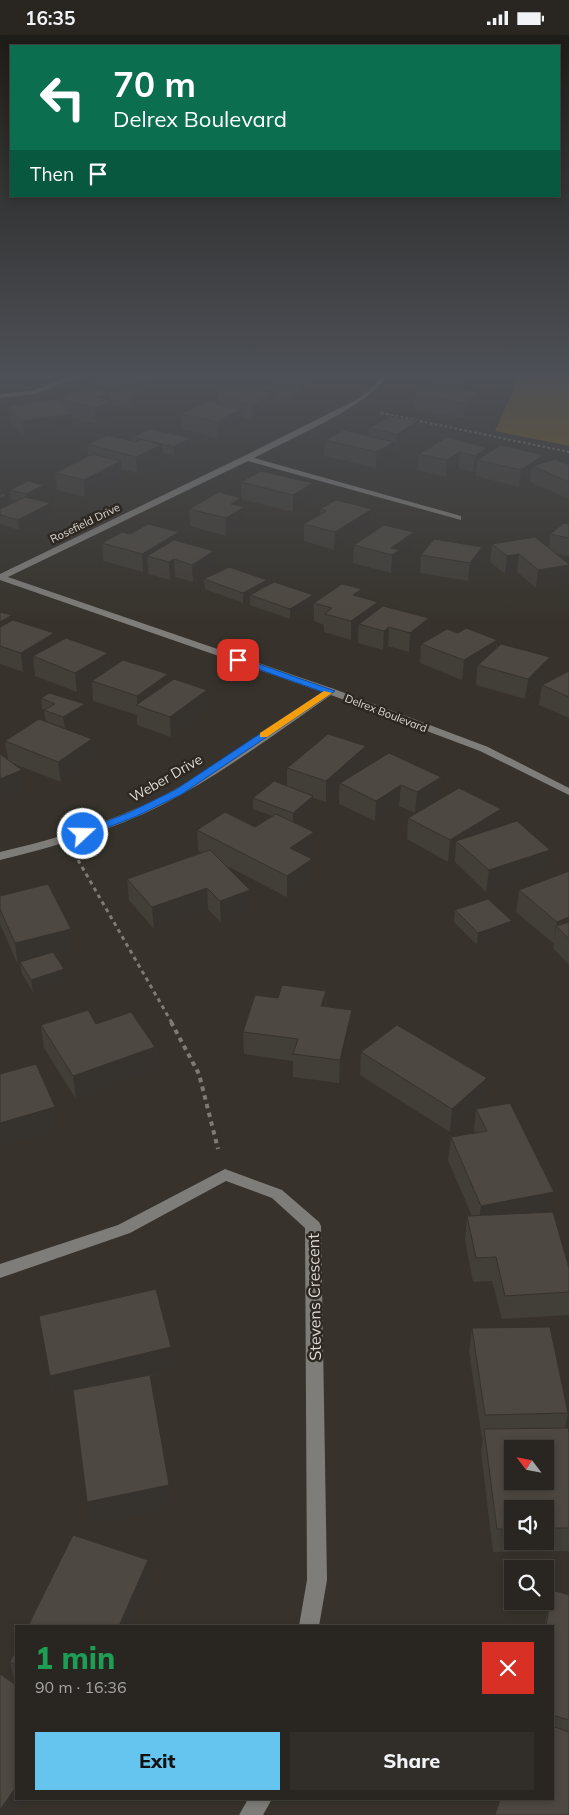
<!DOCTYPE html>
<html lang="en">
<head>
<meta charset="utf-8">
<style>
  body { margin:0; font-family:Mulish,sans-serif; background:#312e2a; color:#f1f3f6; height:100vh; display:flex; flex-direction:column; font-size:19px; white-space:nowrap }
  * { box-sizing:border-box; margin:0 }
  p { font-size:16px; color:#a5a5a5 }
  .icon { flex:none; width:28px; height:28px; fill:none; stroke:currentColor; stroke-width:2; stroke-linecap:round; stroke-linejoin:round }
  .map { position:relative; flex:1; overflow:hidden }
  .details { position:absolute; left:15px; top:1590px; width:539px; height:175px; display:flex; flex-direction:column; background:#292621; border-radius:0px; box-shadow:0 2px 8px #0003,0 0 0 1px #45433f }
  .details>* { flex:none }
  .banner { position:absolute; left:10px; top:10px; width:550px; height:152px; border-radius:0px; box-shadow:0 2px 8px #0003,0 0 0 1px #45433f; background:#0b6e4f; color:#fff; overflow:hidden }
  .needle { width:32px; rotate:302deg }
  .fabs { position:absolute; left:504px; top:1405px; display:grid; gap:10px }
  .fabs a { display:grid; place-items:center; width:50px; height:50px; border-radius:0px; background:#292621; box-shadow:0 2px 8px #0003,0 0 0 1px #45433f; font-size:25px }
  .pin { position:absolute; display:grid; place-items:center; width:42px; height:42px; color:#fff; margin:-21px; border-radius:10px; box-shadow:0 2px 8px #0006 }
  .me { position:absolute; width:55px; margin:-28px; rotate:69deg; stroke-linejoin:round; filter:drop-shadow(0 0 4px #0008) }
  .turn { display:flex; align-items:center; gap:18px; height:105px; padding:0 20px; font-size:22px }
  .turn .icon { width:65px; height:65px; stroke-width:2.5 }
  .turn b { display:block; font-size:35px; line-height:42px }
  .then { display:flex; align-items:center; height:48px; padding:0 20px; background:#0003; gap:10px; font-size:19px }
  .round { display:grid; place-items:center; flex:none; width:52px; height:52px; border-radius:0px; background:#312e2a }
  .summary { display:flex; align-items:center; justify-content:space-between; height:85px; padding:0 20px }
  h1 { font-size:30px; font-weight:800; line-height:38px; color:#1e9e55 }
  .cta { display:flex; gap:10px; margin-top:auto; padding:10px 20px }
  .cta a { flex:1; height:58px; border-radius:0px; background:#65c5ef; color:#111; font-size:20px; font-weight:800; line-height:58px; text-align:center }
  .cta a+a { background:#312e2a; color:#f1f3f6 }
  .status { display:flex; justify-content:space-between; align-items:center; height:35px; padding:0 25px; background:#292621; direction:ltr }
  .status svg { height:14px; fill:currentColor }
  .map>svg:first-child { display:block }
  .forest { fill:#77581e }
  .lines { fill:none; stroke-linecap:round; stroke-linejoin:round }
  .path-far2 { stroke:#7e7a75; stroke-width:2; stroke-dasharray:2.5 2.5; stroke-linecap:butt }
  .path-far1 { stroke:#7e7a75; stroke-width:3; stroke-dasharray:4 4; stroke-linecap:butt }
  .path { stroke:#7e7a75; stroke-width:4; stroke-dasharray:4.5 4.5; stroke-linecap:butt }
  .minor { fill:#7f7d79; fill-rule:evenodd }
  .wall { fill:#423e38; fill-rule:evenodd }
  .shaded-wall { fill:#36322e }
  .building { fill:#4d4841; stroke:#36322e; fill-rule:evenodd }
  .route { fill:#1a73e8; stroke:#114b97 }
  .slow { fill:#f59e0b }
  .labels { text-anchor:middle; stroke-width:5; stroke-linejoin:round; paint-order:stroke }
  .far-street-label { font-size:11px; fill:#dddad6; stroke:#2d2922 }
  .street-label { font-size:14px; fill:#dddad6; stroke:#2d2922 }
  .near-street-label { font-size:16px; fill:#dddad6; stroke:#2d2922 }
</style>
</head>
<body>
<div class="status"><b>16:35</b><svg viewBox="0 0 49 12"><path d="M0 12V9h3v3zM5 12V6h3v6zM10 12V3h3v9zM15 12V0h3v12zM26 1h20v11H26zM47 4h2v5h-2z"/></svg></div>
<div class="map">
<svg width="569" height="1780" viewBox="0 0 569 1780">
  <rect width="100%" height="100%" fill="#37332c"/>
  <!-- forest -->
  <path class="forest" d="M521,338H569V411L495,396Z"/>
  <g class="lines">
    <!-- path-far2 -->
    <path class="path-far2" d="M381,378L569,417"/>
    <!-- path-far1 -->
    <path class="path-far1" d="M78,825L172,988"/>
    <!-- path -->
    <path class="path" d="M171,987L199,1039L218,1114"/>
    <!-- minor -->
    <path class="minor" d="M79,338H88L35,359L0,363V359L31,356Z
      M383,338H389C374,369 287,405 254,423L461,481V485L248,426L8,542L334,654L488,712L569,753V760L480,716L331,660C276,698 222,739 162,770C111,796 56,811 0,825V817C60,803 118,785 172,756C225,727 273,690 322,657L0,545V539L244,421L360,363L379,345Z
      M225,1134L282,1155L319,1187L321,1191L327,1545L319,1591H299L307,1545L305,1193L272,1163L226,1146L130,1198L0,1243V1229L118,1190Z
      M248,1764H272L263,1780H239Z"/>
  </g>
  <!-- wall -->
  <path class="wall" d="M0,338H22L3,346L0,345Z
    M133,338H189L177,344L173,343V346L153,355L154,367L133,375L113,370L114,381L96,389L73,383L74,394L24,402L10,386L8,371L60,367V364L90,352L89,349L126,341Z
    M287,338H328V341L310,351L304,350L305,362L291,369L275,366V373L253,385L242,383V389L217,403L182,394L181,379L218,369V357L258,355L287,345Z
    M437,338H482L481,344L469,355L480,357L479,372L464,383L414,374L415,359L434,349L435,341Z
    M418,386L417,395L396,408H394V423L376,433L324,421L325,405L368,401L369,393Z
    M132,402L191,412L174,421L162,418V426L137,438L121,434L122,443L85,462L57,455L55,438L88,422L87,409L132,406Z
    M487,413V419L543,427L569,430V464L530,447V444L519,452L476,441V435L473,437L459,433L446,442L418,435L419,419Z
    M241,447L313,448V465L293,477L241,464L242,472H244L245,489L226,501L190,491L189,474L241,463Z
    M10,455L45,459L35,464L52,478L19,495L0,489V474L17,466L11,464Z
    M320,474H372L371,491L334,515L304,506V489L320,479Z
    M569,488V521L554,518L567,548L536,553L517,537L505,539L490,527L492,509L549,513L550,499Z
    M414,497L413,515L400,524L399,533L391,538L353,528L354,510Z
    M130,499L179,506L214,516L215,533L193,547L175,542L170,545L148,539V534L143,537L103,526L102,508Z
    M482,512L480,530L468,546L420,538L421,520Z
    M204,544L267,550L313,570L290,584L250,570V564L243,568L205,554Z
    M361,563L378,567L377,575L429,583L428,602L409,617L388,611L383,615L358,608V600L351,605L324,597V590L314,586V568Z
    M0,577L12,580V585L54,598L55,609L108,618L110,634L168,639V649L208,675L171,702L137,690V680L93,666L92,648L77,657L35,641L34,630L23,637L0,629Z
    M458,598L497,605V613L550,622L547,642L525,664L476,650L477,635L462,645L420,628L421,609Z
    M569,636V683L539,670L542,650Z
    M41,663L86,680L65,693L46,686L44,675L42,674Z
    M5,706L94,724L61,747L12,728L25,756L0,766V719L8,724Z
    M365,731L362,735L441,742L439,763L415,778L399,771L375,786L339,769V755L326,767L313,763V772L294,788L314,818L308,822L312,824V846L287,862L225,830L250,855V877L221,888L208,874L154,894L129,865L127,844L202,818L198,816L197,795L255,792L272,781L253,774V763L287,751V733Z
    M501,774L499,792L550,815L547,836L486,857L455,827V822L448,827L407,804L408,783Z
    M569,836V930L553,913L554,909L516,877L519,855Z
    M0,861L71,894L73,916L55,920L66,947L33,957L22,939L20,930H18L0,889Z
    M455,875L512,886L510,898L477,910L454,887Z
    M326,956V971L351,997L339,1048L293,1042V1026L244,1019L243,997L278,963Z
    M96,989L155,1012L157,1034L76,1064L44,1013L41,990Z
    M361,1017L485,1066L450,1097L360,1040Z
    M476,1074L554,1157L551,1177L569,1233V1280L502,1284L492,1246L473,1247L465,1205L467,1181H472L448,1125L451,1102L475,1098L474,1096Z
    M39,1281L173,1335L150,1341L169,1450L171,1473L91,1490L73,1359L54,1364Z
    M472,1293L568,1378L565,1393L569,1398V1516L493,1517L481,1417L483,1403H482L469,1317ZM512,1474H545V1506H512Z
    M552,1555L569,1560V1780L552,1764V1591H545L547,1577Z
    M16,1615V1649H15L10,1627Z"/>
  <!-- shaded-wall -->
  <path class="shaded-wall" d="M2,338H22L3,346Z
    M173,338V346L153,355L154,367L133,375L132,360L138,348L145,346V355L148,354V349Z
    M177,338H189L177,344Z
    M318,338H328V341L310,351V343Z
    M472,338H482L481,344L464,360L465,345Z
    M304,348L305,362L291,369V361L298,352Z
    M109,357V367L112,366L114,381L96,389L95,373L97,362Z
    M480,357L479,372L464,383L465,368Z
    M275,358V373L253,385L252,370Z
    M242,374V389L217,403V387Z
    M72,379L74,394L24,402L22,386Z
    M418,386L417,395L396,408L397,399Z
    M191,403V412L174,421V412Z
    M394,407V423L376,433V417Z
    M162,410V426L137,438L136,422Z
    M487,413L486,427L477,425L476,435L473,437L475,421Z
    M460,417L459,433L446,442L447,425Z
    M544,420L542,436L532,431L530,444L519,452L521,435Z
    M121,426L122,443L85,462L84,445Z
    M313,448V465L293,477V460Z
    M44,450L45,459L27,468L26,459Z
    M7,460L8,469L0,473V464Z
    M241,463L242,474L244,472L245,489L226,501V483L231,469Z
    M51,468L52,478L19,495L18,485Z
    M372,474L371,491L334,515L335,497Z
    M179,497L180,515L147,521L148,534L143,537L142,519Z
    M414,497L413,515L400,524L399,533L391,538L392,520L391,513Z
    M482,512L480,530L468,546L470,528Z
    M214,516L215,533L193,547L192,530Z
    M519,519L517,537L505,539L507,521Z
    M174,524L175,542L170,545L169,527Z
    M569,530L567,548L536,553L538,535Z
    M267,545V555L250,560V564L243,568V558Z
    M362,554L361,572L353,560Z
    M313,560V570L290,584V574Z
    M378,567L377,586L359,589L358,600L351,605V586Z
    M12,580L14,599L0,607V587Z
    M429,583L428,602L409,617L410,598Z
    M389,592L388,611L383,615L384,596Z
    M54,598L56,616L33,621L34,630L23,637L21,618Z
    M497,605L495,624L478,630L477,635L462,645L464,625Z
    M108,618L110,638L92,646V648L77,657L75,638Z
    M550,622L547,642L525,664L528,644Z
    M168,639L169,659L137,671V661Z
    M207,655L208,675L171,702L170,682Z
    M85,669L86,680L65,693L63,682Z
    M92,704L94,724L61,747L58,727Z
    M366,711L365,731L344,750L340,748L339,755L326,767V746Z
    M22,735L25,756L0,766V744Z
    M441,742L439,763L415,778L417,757Z
    M401,750L399,771L375,786L376,766Z
    M313,761V772L293,789V778Z
    M501,774L499,795L456,806L455,822L448,827L450,805Z
    M314,797V818L290,835V813Z
    M550,815L547,836L486,857L489,835Z
    M312,824V846L287,862V841Z
    M207,853L208,874L154,894L152,872Z
    M250,855V877L221,888L220,866Z
    M569,882V903L556,891L554,909L557,887Z
    M512,886L510,898L477,910L478,898Z
    M71,894L73,916L21,929L20,927V930H18L15,908Z
    M0,916H2L5,938L0,939Z
    M64,934L66,947L33,957L31,945Z
    M326,956L325,979L321,971Z
    M352,975L351,997L339,1048L340,1025Z
    M155,1012L157,1034L76,1064L73,1041Z
    M487,1043L485,1066L450,1097L452,1074Z
    M55,1072L58,1095L0,1112V1088Z
    M554,1157L551,1180L478,1194L481,1171Z
    M171,1312L173,1335L54,1364L50,1341Z
    M169,1450L171,1473L91,1490L87,1467Z
    M148,1525L150,1548L131,1591H119Z
    M16,1752V1764H28L17,1780H0V1775Z"/>
  <!-- building -->
  <path class="building" d="M133,338H173L148,349H145V346L126,341Z
    M288,338H318L310,343Z
    M437,338H472L465,345L435,341Z
    M116,339L145,346L138,348L153,352L132,360L89,349Z
    M279,343L304,348L298,352L305,354L291,361L258,354Z
    M430,348L480,357L465,368L415,359Z
    M233,349L275,358L252,370L232,366L239,362L218,357Z
    M90,352L109,357L97,362L112,366L95,373L60,364Z
    M57,364L72,379L22,386L8,371Z
    M207,366L242,374L217,387L181,379Z
    M390,381L418,386L397,399L369,393Z
    M150,394L191,403L174,412L132,402Z
    M343,395L394,407L376,417L325,405Z
    M108,400L135,407L141,404L162,410L136,422L87,409Z
    M447,402L487,413L475,421L460,417L447,425L419,419Z
    M501,410L544,420L521,435L477,425Z
    M93,419L121,426L84,445L55,438Z
    M555,424L569,430V447L532,431Z
    M261,436L313,448L293,460L241,447Z
    M28,446L44,450L26,459L10,455Z
    M219,457L241,463L231,469L244,472L226,483L189,474Z
    M0,458L7,460L0,464Z
    M25,462L51,468L18,485L0,480V474Z
    M336,465L372,474L335,497L304,489L326,476L320,474Z
    M564,488L568,489L569,488V503L550,499Z
    M148,489L179,497L142,519L102,508L122,497L130,499Z
    M384,490L414,497L391,513L400,515L392,520L354,510Z
    M535,502L569,529V530L538,535L519,519L507,521L492,509Z
    M434,504L482,512L470,528L421,520Z
    M174,505L214,516L192,530L174,524L169,527L147,521Z
    M229,532L267,545L243,558L204,544Z
    M274,547L313,560L290,574L250,560Z
    M342,549L362,554L353,560L378,567L351,586L325,579L332,573L314,568Z
    M383,571L429,583L410,598L389,592L384,596L359,589Z
    M0,577L12,580L0,587Z
    M13,585L54,598L21,618L0,611V592Z
    M466,593L497,605L464,625L421,609L447,594L458,598Z
    M66,603L108,618L75,638L33,621Z
    M501,609L550,622L528,644L478,630Z
    M123,625L168,639L137,661L92,646Z
    M569,636V662L542,650Z
    M174,644L207,655L170,682L136,670Z
    M49,658L85,669L63,682L44,675L55,669L41,663Z
    M39,684L92,704L58,727L5,706Z
    M328,699L366,711L326,746L287,733Z
    M389,718L441,742L417,757L401,750L376,766L340,748Z
    M0,719L22,735L0,744Z
    M274,746L313,761L293,778L253,763Z
    M459,753L501,774L450,805L408,783Z
    M225,777L255,792L276,779L314,797L290,813L312,824L287,841L197,795Z
    M517,786L550,815L489,835L456,806Z
    M210,815L250,855L220,866L207,853L152,872L127,844Z
    M569,836V882L557,887L519,855Z
    M48,849L71,894L15,908L0,874V861Z
    M488,864L512,886L478,898L455,875Z
    M569,887V904L556,891Z
    M53,917L64,934L31,945L20,927Z
    M282,950L326,956L321,971L352,975L340,1025L293,1019L298,1004L243,997L255,960L278,963Z
    M88,975L96,989L131,977L155,1012L73,1041L41,990Z
    M397,990L487,1043L452,1074L361,1017Z
    M36,1029L55,1072L0,1088V1039Z
    M510,1068L554,1157L481,1171L451,1102L487,1096L476,1074Z
    M553,1177L569,1233V1257L505,1261L496,1222L476,1223L467,1181Z
    M156,1254L171,1312L50,1341L39,1281Z
    M550,1292L568,1378L485,1380L472,1293Z
    M150,1340L169,1450L87,1467L73,1355Z
    M568,1393L569,1398V1493H545V1474H512V1494H497L484,1394ZM512,1414H545V1446H512Z
    M73,1500L148,1525L119,1591H28Z
    M552,1555L569,1560V1685L552,1680V1591H546Z
    M16,1615V1630L10,1627Z
    M0,1639L16,1650V1752L0,1775Z
    M552,1691L569,1697V1780H495L500,1764H552Z"/>
  <!-- sky -->
  <linearGradient id="sky" x2="0" y2="1"><stop stop-color="#1e1c18"/><stop offset="0.58" stop-color="#4d5056"/><stop offset="1" stop-color="#4d5056" stop-opacity="0"/></linearGradient>
  <rect width="569" height="587" fill="url(#sky)"/>
  <!-- route -->
  <path class="route" d="M235,623H242L335,656L182,759L137,781L86,801H79V797L130,777L175,755L323,657L235,626Z"/>
  <!-- slow -->
  <path class="slow" d="M324,656L332,658L267,702H260V698Z"/>
  <g class="labels">
    <!-- far-street labels -->
    <g class="far-street-label">
      <text transform="translate(85 488) rotate(-26)" y="4">Rosefield Drive</text>
      <text transform="translate(386 678) rotate(21)" y="4">Delrex Boulevard</text>
    </g>
    <!-- street labels -->
    <g class="street-label">
      <text transform="translate(166 743) rotate(-30)" y="5">Weber Drive</text>
    </g>
    <!-- near-street labels -->
    <g class="near-street-label">
      <text transform="translate(314 1262) rotate(-91)" y="6">Stevens Crescent</text>
    </g>
  </g>
</svg>
<div class="fabs">
<a><svg class="needle" viewBox="-14 -14 28 28"><path d="M0-13l5 13h-10z" fill="#e53935"/><path d="M0 13l5-13h-10z" fill="#a5a5a5"/></svg></a>
<a><svg class="icon" aria-label="sound" viewBox="0 0 24 24"><path d="M4 9h4l5-4v14l-5-4H4zM17 9q2 3 0 6"/></svg></a>
<a><svg class="icon" aria-label="search" viewBox="0 0 24 24"><circle cx="10" cy="10" r="6"/><path d="M15 15l6 6"/></svg></a>
</div>
<div class="pin" style="left:238px;top:625px;background:#d93025"><svg class="icon" aria-label="arrive" viewBox="0 0 24 24"><path d="M6 21V4h12l-3 4 3 4H6"/></svg></div>
<svg class="me" style="left:83px;top:799px" viewBox="-20 -20 40 40"><circle r="17" fill="#1a73e8" stroke="#fff" stroke-width="3"/><path d="M0-11L8 9 0 5-8 9z" fill="#fff"/></svg>
<div class="banner">
<div class="turn"><svg class="icon" aria-label="left" viewBox="0 0 24 24"><path d="M17 20v-9H6M10 6l-5 5 5 5"/></svg><div><b>70 m</b>Delrex Boulevard</div></div>
<div class="then">Then<svg class="icon" aria-label="arrive" viewBox="0 0 24 24"><path d="M6 21V4h12l-3 4 3 4H6"/></svg></div>
</div>
<section class="details">
<div class="summary"><div><h1>1 min</h1><p>90 m · 16:36</p></div><a class="round" style="background:#d93025;color:#fff"><svg class="icon" aria-label="close" viewBox="0 0 24 24"><path d="M6 6l12 12M18 6L6 18"/></svg></a></div>
<div class="cta"><a>Exit</a><a>Share</a></div>
</section>
</div>
</body>
</html>
